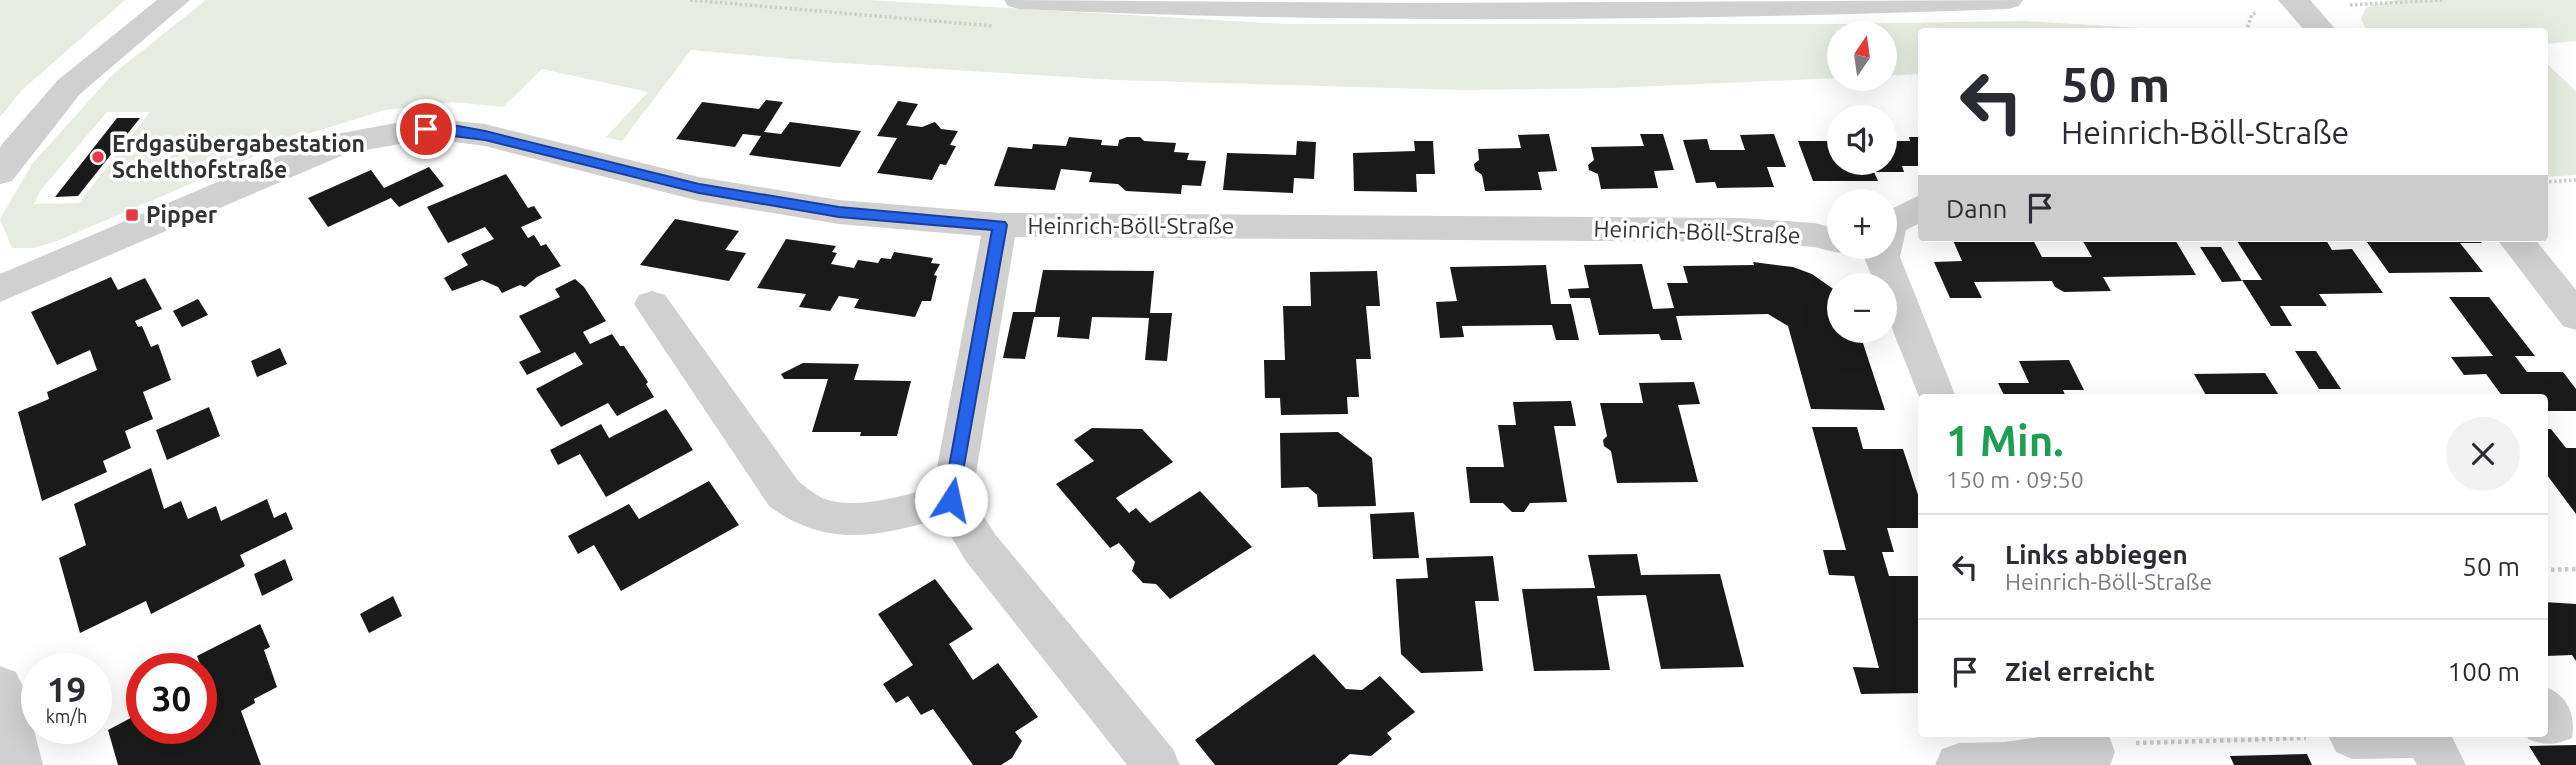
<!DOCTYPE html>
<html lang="de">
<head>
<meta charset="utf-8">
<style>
  body { margin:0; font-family:Ubuntu,sans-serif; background:#f2f2f3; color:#2b2b33; height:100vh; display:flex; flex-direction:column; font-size:26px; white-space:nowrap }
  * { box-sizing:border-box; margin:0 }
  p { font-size:23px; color:#7c7c81 }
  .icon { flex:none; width:38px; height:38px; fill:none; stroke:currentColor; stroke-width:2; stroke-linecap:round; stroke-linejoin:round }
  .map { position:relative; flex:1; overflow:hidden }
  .drawer { position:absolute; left:1918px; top:394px; width:630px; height:343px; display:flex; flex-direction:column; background:#fff; border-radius:7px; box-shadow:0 7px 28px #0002 }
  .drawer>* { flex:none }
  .guide { position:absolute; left:1918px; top:28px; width:630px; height:214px; border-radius:7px; box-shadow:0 7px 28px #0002; background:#fff; color:#2b2b33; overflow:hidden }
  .needle { width:46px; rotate:13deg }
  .fabs { position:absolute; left:1827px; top:21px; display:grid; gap:14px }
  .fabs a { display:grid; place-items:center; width:70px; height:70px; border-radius:50%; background:#fff; box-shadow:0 7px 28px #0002; font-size:35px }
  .speed { position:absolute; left:21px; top:653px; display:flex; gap:14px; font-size:35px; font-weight:700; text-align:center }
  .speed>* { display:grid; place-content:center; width:91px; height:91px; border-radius:50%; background:#fff; box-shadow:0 7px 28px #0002; line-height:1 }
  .speed small { font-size:18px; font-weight:400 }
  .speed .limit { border:10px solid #d22; background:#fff; color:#111 }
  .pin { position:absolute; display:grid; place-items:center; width:60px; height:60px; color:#fff; margin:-30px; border:4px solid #fff; border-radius:50%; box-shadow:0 2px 7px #0007 }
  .me { position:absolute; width:77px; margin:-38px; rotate:10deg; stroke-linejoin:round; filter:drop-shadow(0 0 5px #0008) }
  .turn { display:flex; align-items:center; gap:24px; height:147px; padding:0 28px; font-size:32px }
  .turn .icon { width:91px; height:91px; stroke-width:2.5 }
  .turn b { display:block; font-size:49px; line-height:60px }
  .then { display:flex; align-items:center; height:66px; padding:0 28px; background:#0003; gap:14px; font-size:26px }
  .round { display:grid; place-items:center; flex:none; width:74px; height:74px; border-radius:37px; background:#f2f2f3 }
  .summary { display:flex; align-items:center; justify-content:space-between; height:119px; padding:0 28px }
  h1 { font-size:42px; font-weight:700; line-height:52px; color:#1e9e55 }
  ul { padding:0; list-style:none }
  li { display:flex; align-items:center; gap:21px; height:105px; padding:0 28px; border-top:2px solid #e1e1e2 }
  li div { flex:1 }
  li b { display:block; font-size:26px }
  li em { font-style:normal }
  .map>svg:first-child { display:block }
  .green { fill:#e6ecdf; fill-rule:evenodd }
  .building { fill:#1a1a1a }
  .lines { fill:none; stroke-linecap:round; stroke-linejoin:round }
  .path-far1 { stroke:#cdcdcd; stroke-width:3.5; stroke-dasharray:2.5 2.5; stroke-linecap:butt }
  .path { stroke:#cdcdcd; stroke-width:4.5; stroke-dasharray:3.5 3.5; stroke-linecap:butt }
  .minor { fill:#d0d0d0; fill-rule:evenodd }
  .tertiary { fill:#d0d0d0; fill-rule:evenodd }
  .route { fill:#2563eb; stroke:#184099; stroke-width:2 }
  .poi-dot { fill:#e63946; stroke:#fff; stroke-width:2.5 }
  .labels { text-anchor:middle; stroke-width:7; stroke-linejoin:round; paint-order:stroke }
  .poi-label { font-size:23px; font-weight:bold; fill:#333; stroke:#fff; text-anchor:start }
  .street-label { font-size:23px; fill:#333; stroke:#fff }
</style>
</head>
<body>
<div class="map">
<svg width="2576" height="765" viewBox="0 0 2576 765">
  <rect width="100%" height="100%" fill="#fff"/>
  <!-- green -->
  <path class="green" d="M0,0H125L22,90L0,117Z
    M206,0H868L1286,24H1839L2022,21L2193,31L1922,32L1921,74L1885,76V33H1839V78L1612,88L1462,90L1117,80L825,62L691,50L622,141L606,137L648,92L542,69L503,107L454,102L385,110L307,134L57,241L34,248H12L0,219L32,164L113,74ZM107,112H150L79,203L34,204L40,191Z
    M2397,0H2576V41L2545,44L2544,32L2367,31L2361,19L2366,7Z
    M2545,62L2576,91V175L2545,177Z"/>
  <!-- building -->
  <path class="building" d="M766,100L783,102L764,132L781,134L790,122L861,131L840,167L749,155L761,136L743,134L735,147L676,139L702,102L759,109Z
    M898,101L918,104L906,125L922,127L935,122L941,129L958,131L950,145L956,146L946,165L940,164L932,180L877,173L897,138L877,136Z
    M117,118H140L78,196L55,197Z
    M1549,134L1557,171L1538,172L1542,190L1485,191L1482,175L1475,170L1474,164L1479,160L1478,149L1521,148L1518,135Z
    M1640,134H1663L1674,170L1654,171L1658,188L1601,189L1598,174L1589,170L1588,165L1594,160L1591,147L1644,146Z
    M1774,134L1786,167H1767L1774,187L1717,188L1715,182L1696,183L1683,140L1707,139L1710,150H1745L1740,135Z
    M1885,134L1890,141H1910L1909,137H1922V166H1902L1904,172H1874L1878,181H1813L1798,141H1839V163H1885Z
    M1069,137L1102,140L1101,145L1118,146L1119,140L1127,137H1140L1144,141L1176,143L1174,152L1189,153L1187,160L1206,161L1201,186L1182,185L1181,194L1126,191L1118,184L1089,182L1092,172L1061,169L1055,190L994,186L1008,147L1032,149L1033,144L1066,146Z
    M1297,141L1316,142L1314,179L1294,178L1293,193L1223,190L1227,153L1296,155Z
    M1414,141H1433L1435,174H1416L1417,192L1354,191L1353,153L1415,151Z
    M429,167L444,186L399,207L391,198L328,227L308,198L371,170L384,188Z
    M506,174L528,208L534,206L542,218L521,227L528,238L534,235L541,246L546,244L561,266L537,277L525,287L520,285L502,293L498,287L482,280L452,291L444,278L468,265L461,254L494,239L485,227L448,243L427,207Z
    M675,219L739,231L725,250L746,253L729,281L640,265Z
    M1952,238H2032L2042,257H2092L2081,238H2174L2196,275L2103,277L2111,291L2064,292L2055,287L2052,281L1974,282L1982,298H1950L1934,262L1962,261Z
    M2239,238L2257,241L2326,240L2332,250L2352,249L2383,293L2319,294L2327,306H2280L2292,326H2271L2242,280H2262L2237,241Z
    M2364,238H2478L2482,243H2460L2483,272L2389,273Z
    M786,239L836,246L832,252L837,253L831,264L854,268L858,260L878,263L881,258L891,259L894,252L933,258L931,263L940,264L934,275L937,276L931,301H922L915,317L854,308L859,299L839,296L830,311L799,307L806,294L757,288Z
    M2200,247H2221L2242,281L2222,282Z
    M1753,262L1793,267L1812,274L1839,293V331H1859L1885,410L1811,409L1788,326L1768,314L1676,316L1682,340H1661L1659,334L1599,335L1590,298H1570L1568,289L1589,288L1584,265L1642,264L1653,309L1674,308L1667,283H1688L1683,266L1754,265Z
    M1546,265L1551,304H1571L1579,340H1556L1552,325L1462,326L1464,337L1440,338L1436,302L1457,301L1450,267Z
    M1043,270L1154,271L1150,313H1172L1167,361L1145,360L1149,318L1092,317L1089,339L1057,337L1060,317H1034L1025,359L1003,358L1013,312H1035Z
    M1377,271L1380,306H1366L1371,359H1356L1359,397H1347L1348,414L1281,415L1280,398H1265L1264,360H1285L1283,306H1311L1310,272Z
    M111,277L118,290L145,278L162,309L135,321L138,327L142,326L151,347L158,344L171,380L143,392L153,419L125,431L131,448L103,461L107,472L42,501L18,412L49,399L47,392L97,370L90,350L57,365L31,312Z
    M575,279L584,287L606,321L583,332L590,344L612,334L620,346H624L648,382L646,384L654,397L617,416L608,403L561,427L536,389L583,364L575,352L527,375L519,362L541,352L519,316L560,297L555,289Z
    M2449,297H2489L2535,356H2515L2527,372H2563L2576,389V411H2544V397H2503L2486,374L2464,375L2451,357L2493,356Z
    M198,299L208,315L182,327L173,311Z
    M280,348L287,364L257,377L251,361Z
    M2295,351H2316L2341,389H2319Z
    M2069,360L2084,390H2063L2066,397H2005L1998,383H2029L2019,361Z
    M803,363L859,364L854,380L911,381L897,436H860L861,432H812L828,379H784L781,374Z
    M2265,373L2280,397H2207L2194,374Z
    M1694,382L1700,404L1678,405L1698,482L1617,483L1611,451L1604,446L1603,440L1607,436L1600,403H1643L1639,383Z
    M1571,401L1576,426H1554L1567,502L1530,503L1524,512H1512L1503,503H1470L1466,467H1504L1498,425H1516L1513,402Z
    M209,407L220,436L167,460L156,430Z
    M666,409L693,450L606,497L580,454L558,465L550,450L601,424L609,438Z
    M1812,427H1857L1863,449H1903L1922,507V528H1887L1894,552H1882L1889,576H1922V693L1861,694L1853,667L1879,668L1854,576L1829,575L1823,550H1846Z
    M1092,428L1142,429L1173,462L1116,498L1129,513L1136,508L1150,523L1200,491L1252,547L1170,599L1156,584L1143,583L1132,571L1135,562L1119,543L1110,548L1056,484L1094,461L1074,440Z
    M2544,429H2551L2566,448H2576V514L2544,471Z
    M1338,432L1372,458L1376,506L1318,507L1317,495L1308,487L1281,488L1280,433Z
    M151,468L164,509L181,501L188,519L216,506L221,521L267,499L274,518L286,512L293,529L240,555L245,566L151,614L146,601L80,633L59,558L86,545L74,504Z
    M709,481L739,525L621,591L594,545L578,554L568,536L629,504L639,519Z
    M1414,512L1419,558L1373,559L1370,514Z
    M1637,554L1641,575L1720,574L1744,667L1661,669L1646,595L1597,596L1610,670L1534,671L1522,589L1595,588L1588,555Z
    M1493,556L1499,601H1475L1483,671L1421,673L1401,654L1396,579L1428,578L1426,558Z
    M285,559L293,580L262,596L254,574Z
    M935,579L973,629L949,644L973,680L998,663L1038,717L1015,732L1022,741L1012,758L1001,765H973L933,709L921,715L908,696L896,703L883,684L913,665L878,614Z
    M393,596L402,616L369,633L360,614Z
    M2544,602L2576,604V661L2572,655L2546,656L2544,653Z
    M260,624L270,647L264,650L277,687L254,699L255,703L241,711L261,765H118L108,730L142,712V728H201V683L206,680L197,656Z
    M1314,654L1346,689L1362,690L1380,676L1415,712L1387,733L1392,739L1371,756L1350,754L1337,765H1215L1195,740Z
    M2576,745V765H2541L2529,746Z
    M2307,754L2312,765H2234L2230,756Z"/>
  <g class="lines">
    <!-- path-far1 -->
    <path class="path-far1" d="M690,0L993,26
      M2350,5L2442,0
      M2246,32L2252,14L2257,13
      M2544,182L2576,180"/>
    <!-- path -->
    <path class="path" d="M2544,570L2576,569
      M2136,743L2306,738"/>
    <!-- minor -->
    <path class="minor" d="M157,0H190L80,94L12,181L0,184V148L3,143L58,80Z
      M2278,0H2310L2338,32H2306Z
      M412,120H447L485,124L699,177L839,200L1000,213L1741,218L1814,223L1839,229V247H1853L1839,253L1814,247L1741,242L1015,237L972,498L995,534L1173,749L1180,765H1127L965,560L941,519C876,536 828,549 769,506L634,304L639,295L652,291L665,295L799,482C806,487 814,494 822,498C855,511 900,496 933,488L981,236L839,224L699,201L485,146L447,141L412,142L348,153L0,302V274L326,136Z
      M1922,194V222L1906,230L1900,257L1956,397H1922V404L1885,311V285H1875L1864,257L1866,247H1885V212Z
      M2496,238H2534L2576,290V330L2563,326Z
      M0,666L16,672L23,687L43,765H0Z
      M2544,686C2567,695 2576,713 2572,738C2555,745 2545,746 2528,739L2525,733H2544Z
      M2068,733H2100L2109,736L2115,752L2110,765H1935L1942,749L1959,743L2005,742Z
      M2327,733H2450L2466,765H2417L2413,758L2352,759L2336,752Z"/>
    <!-- tertiary -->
    <path class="tertiary" d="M1004,0L1425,3L2023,0L2019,6L2008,9C1678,21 1349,24 1019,9L1008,6Z"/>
  </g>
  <!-- route -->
  <path class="route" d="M426,125L458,126L485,131L699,184L839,207L1005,222L1007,225L957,505H945L943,500L992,230L839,217L699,193L485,140L421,132L419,129Z"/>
  <!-- markers -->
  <g class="poi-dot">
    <circle cx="98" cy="157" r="7"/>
    <rect x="125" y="208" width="14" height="14" rx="3.5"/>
  </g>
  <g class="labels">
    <!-- poi labels -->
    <g class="poi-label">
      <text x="112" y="152">Erdgasübergabestation<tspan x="112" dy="26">Schelthofstraße</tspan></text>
      <text x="146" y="223">Pipper</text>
    </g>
    <!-- street labels -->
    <g class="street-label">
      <text x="1131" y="234">Heinrich-Böll-Straße</text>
      <text transform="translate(1697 232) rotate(2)" y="8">Heinrich-Böll-Straße</text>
    </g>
  </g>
</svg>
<div class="fabs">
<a><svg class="needle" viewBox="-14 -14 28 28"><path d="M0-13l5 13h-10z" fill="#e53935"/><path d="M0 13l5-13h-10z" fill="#7c7c81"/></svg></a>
<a><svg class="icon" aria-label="sound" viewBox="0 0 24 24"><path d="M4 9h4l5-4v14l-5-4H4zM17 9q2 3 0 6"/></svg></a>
<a>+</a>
<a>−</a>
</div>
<div class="speed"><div>19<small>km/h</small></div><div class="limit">30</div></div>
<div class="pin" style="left:426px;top:129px;background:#d93025"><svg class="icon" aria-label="arrive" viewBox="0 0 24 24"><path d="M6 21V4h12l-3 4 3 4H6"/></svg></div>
<svg class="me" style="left:951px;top:500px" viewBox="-20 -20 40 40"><circle r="19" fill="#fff"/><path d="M0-13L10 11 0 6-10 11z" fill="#2563eb"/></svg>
<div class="guide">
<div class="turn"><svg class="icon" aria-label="left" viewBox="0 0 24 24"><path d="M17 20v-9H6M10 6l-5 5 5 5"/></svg><div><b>50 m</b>Heinrich-Böll-Straße</div></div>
<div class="then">Dann<svg class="icon" aria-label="arrive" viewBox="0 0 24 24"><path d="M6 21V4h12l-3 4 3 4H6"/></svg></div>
</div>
<section class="drawer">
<div class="summary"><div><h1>1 Min.</h1><p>150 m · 09:50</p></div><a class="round"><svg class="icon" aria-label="close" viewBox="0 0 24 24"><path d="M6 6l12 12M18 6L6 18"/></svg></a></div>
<ul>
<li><svg class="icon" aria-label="left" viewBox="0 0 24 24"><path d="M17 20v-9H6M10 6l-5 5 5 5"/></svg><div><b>Links abbiegen</b><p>Heinrich-Böll-Straße</p></div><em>50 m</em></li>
<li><svg class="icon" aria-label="arrive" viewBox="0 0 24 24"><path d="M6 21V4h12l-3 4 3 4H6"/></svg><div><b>Ziel erreicht</b></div><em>100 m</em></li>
</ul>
</section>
</div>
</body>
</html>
